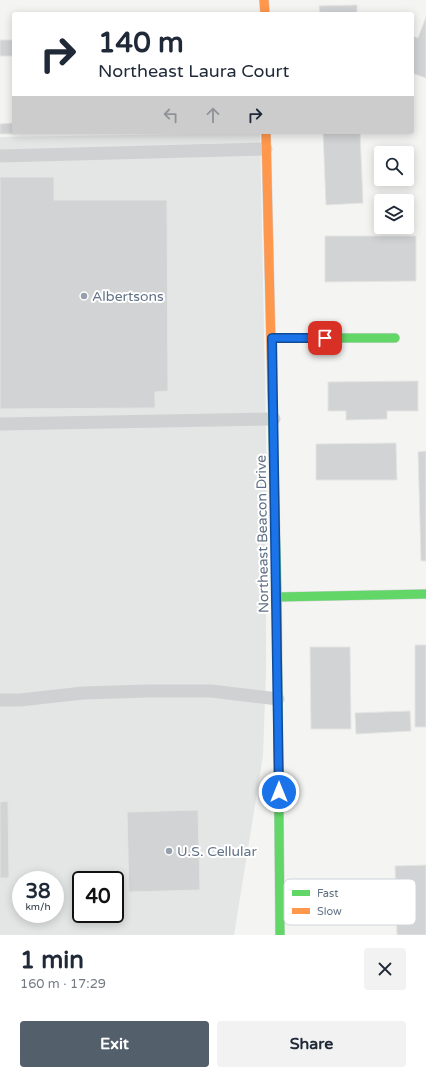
<!DOCTYPE html>
<html lang="en">
<head>
<meta charset="utf-8">
<style>
  body { margin:0; font-family:"Varela Round",sans-serif; background:#f2f2f3; color:#1f2937; height:100vh; display:flex; flex-direction:column; font-size:15px; white-space:nowrap }
  * { box-sizing:border-box; margin:0 }
  p { font-size:13px; color:#747a83 }
  .icon { flex:none; width:22px; height:22px; fill:none; stroke:currentColor; stroke-width:2; stroke-linecap:round; stroke-linejoin:round }
  .map { position:relative; height:935px; overflow:hidden }
  .drawer { display:flex; flex-direction:column; background:#fff; flex:1 }
  .drawer>* { flex:none }
  .top-card { position:absolute; left:12px; top:12px; width:402px; height:122px; border-radius:4px; box-shadow:0 2px 10px #0003; background:#fff; color:#1f2937; overflow:hidden }
  .buttons { position:absolute; left:374px; top:146px; display:grid; gap:8px }
  .buttons a { display:grid; place-items:center; width:40px; height:40px; border-radius:4px; background:#fff; box-shadow:0 2px 10px #0003; font-size:20px }
  .speed { position:absolute; left:12px; top:871px; display:flex; gap:8px; font-size:20px; font-weight:700; text-align:center }
  .speed>* { display:grid; place-content:center; width:52px; height:52px; border-radius:50%; background:#fff; box-shadow:0 2px 10px #0003; line-height:1 }
  .speed small { font-size:10px; font-weight:400 }
  .speed .limit { border:2px solid #111; border-radius:6px; background:#fff; color:#111 }
  .pin { position:absolute; display:grid; place-items:center; width:34px; height:34px; color:#fff; margin:-17px; border-radius:8px; box-shadow:0 2px 6px #0006 }
  .me { position:absolute; width:44px; margin:-22px; rotate:0deg; stroke-linejoin:round; filter:drop-shadow(0 0 3px #0008) }
  .turn { display:flex; align-items:center; gap:14px; height:84px; padding:0 20px; font-size:18px }
  .turn .icon { width:52px; height:52px; stroke-width:2.5 }
  .turn b { display:block; font-size:28px; line-height:34px }
  .lanes { display:flex; align-items:center; height:38px; padding:0 20px; background:#0003; justify-content:center; gap:20px; direction:ltr }
  .lanes .off { opacity:.35 }
  .round { display:grid; place-items:center; flex:none; width:42px; height:42px; border-radius:4px; background:#f2f2f3 }
  .headline { display:flex; align-items:center; justify-content:space-between; height:68px; padding:0 20px }
  h1 { font-size:24px; font-weight:700; line-height:30px }
  .cta { display:flex; gap:8px; margin-top:auto; padding:8px 20px }
  .cta a { flex:1; height:46px; border-radius:4px; background:#545f6c; color:#fff; font-size:16px; font-weight:700; line-height:46px; text-align:center }
  .cta a+a { background:#f2f2f3; color:#1f2937 }
  .map>svg:first-child { display:block }
  .built { fill:#e4e6e5; fill-rule:evenodd }
  .building { fill:#d2d3d4; stroke:#e4e4e2 }
  .lines { fill:none; stroke-linecap:round; stroke-linejoin:round }
  .fast-casing { stroke:#d0d3d4; stroke-width:10 }
  .slow-casing { stroke:#d0d3d4; stroke-width:10 }
  .lane { stroke:#d0d1d2; stroke-width:13 }
  .fast { stroke:#63d668; stroke-width:9 }
  .slow { stroke:#ff974d; stroke-width:9 }
  .route-casing { stroke:#114b97; stroke-width:10 }
  .route { stroke:#1a73e8; stroke-width:7 }
  .poi-dot { fill:#95a0ac; stroke:#fff; stroke-width:1.5 }
  .labels { text-anchor:middle; stroke-width:4; stroke-linejoin:round; paint-order:stroke }
  .poi-label { font-size:14px; fill:#627286; stroke:#fff; text-anchor:start }
  .street-label { font-size:14px; fill:#627286; stroke:#fff }
  .key { fill:#fff; stroke:#d0d5db; stroke-width:1 }
  .key-label { font-size:11px; fill:#627286 }
</style>
</head>
<body>
<div class="map">
<svg width="426" height="935" viewBox="0 0 426 935">
  <rect width="100%" height="100%" fill="#f4f5f3"/>
  <!-- built -->
  <path class="built" d="M260,133L266,427V673L263,756L234,935H0V137ZM21,880H55V914H21ZM81,880H115V914H81Z"/>
  <!-- building -->
  <path class="building" d="M357,5V14H320L319,6Z
    M426,17V78L412,73V36L418,38Z
    M0,40H14V56H0Z
    M14,123V132H16V134H0V124Z
    M323,132H360L363,203L326,205Z
    M0,177H54V200H167L168,391L155,392V408L0,409Z
    M325,236H416V281L325,282Z
    M418,381V411H387V419L346,420V411H328V382Z
    M396,443L397,480H316V444Z
    M426,451V561H421L418,452Z
    M415,645H426V727H415Z
    M310,647H350L351,729H311Z
    M410,711L411,731L356,734L355,713Z
    M8,801L9,878H0V802Z
    M198,810L200,890L129,892L127,812Z
    M426,865V935H397L395,866Z"/>
  <g class="lines">
    <defs>
      <path id="fast" d="M272,338H395
        M272,390L277,597L280,935
        M277,597L426,594"/>
      <path id="slow" d="M264,0L265,14
        M266,132L272,390"/>
    </defs>
    <!-- fast casing -->
    <use href="#fast" class="fast-casing"/>
    <!-- slow casing -->
    <use href="#slow" class="slow-casing"/>
    <!-- lane -->
    <path class="lane" d="M0,156L266,149
      M0,424L274,419
      M0,700H20L83,693L148,691H211L278,699"/>
    <!-- fast -->
    <use href="#fast" class="fast"/>
    <!-- slow -->
    <use href="#slow" class="slow"/>
  </g>
  <g class="lines">
    <defs>
      <path id="route" d="M279,792L272,338H325"/>
    </defs>
    <!-- route casing -->
    <use href="#route" class="route-casing"/>
    <!-- route -->
    <use href="#route" class="route"/>
  </g>
  <!-- markers -->
  <g class="poi-dot">
    <circle cx="84" cy="296" r="4"/>
    <circle cx="169" cy="851" r="4"/>
  </g>
  <g class="labels">
    <!-- poi labels -->
    <g class="poi-label">
      <text x="92" y="301">Albertsons</text>
      <text x="177" y="856">U.S. Cellular</text>
    </g>
    <!-- street labels -->
    <g class="street-label">
      <text transform="translate(262 534) rotate(-91)" y="5">Northeast Beacon Drive</text>
    </g>
  </g>
  <!-- legend -->
  <rect x="284" y="879" width="132" height="46" rx="6" class="key"/>
  <rect x="292" y="890" width="18" height="6" fill="#63d668"/>
  <rect x="292" y="908" width="18" height="6" fill="#ff974d"/>
  <g class="key-label">
    <text x="317" y="897">Fast</text>
    <text x="317" y="915">Slow</text>
  </g>
</svg>
<div class="buttons">
<a><svg class="icon" aria-label="search" viewBox="0 0 24 24"><circle cx="10" cy="10" r="6"/><path d="M15 15l6 6"/></svg></a>
<a><svg class="icon" aria-label="layers" viewBox="0 0 24 24"><path d="M12 4l9 5-9 5-9-5zM3 14l9 5 9-5"/></svg></a>
</div>
<div class="speed"><div>38<small>km/h</small></div><div class="limit">40</div></div>
<div class="pin" style="left:325px;top:338px;background:#d93025"><svg class="icon" aria-label="arrive" viewBox="0 0 24 24"><path d="M6 21V4h12l-3 4 3 4H6"/></svg></div>
<svg class="me" style="left:279px;top:792px" viewBox="-20 -20 40 40"><circle r="17" fill="#1a73e8" stroke="#fff" stroke-width="3"/><path d="M0-11L8 9 0 5-8 9z" fill="#fff"/></svg>
<div class="top-card">
<div class="turn"><svg class="icon" aria-label="right" viewBox="0 0 24 24"><path d="M7 20v-9h11M14 6l5 5-5 5"/></svg><div><b>140 m</b>Northeast Laura Court</div></div>
<div class="lanes"><svg class="icon off" aria-label="left" viewBox="0 0 24 24"><path d="M17 20v-9H6M10 6l-5 5 5 5"/></svg><svg class="icon off" aria-label="ahead" viewBox="0 0 24 24"><path d="M12 20V5M6 11l6-6 6 6"/></svg><svg class="icon" aria-label="right" viewBox="0 0 24 24"><path d="M7 20v-9h11M14 6l5 5-5 5"/></svg></div>
</div>
</div>
<section class="drawer">
<div class="headline"><div><h1>1 min</h1><p>160 m · 17:29</p></div><a class="round"><svg class="icon" aria-label="close" viewBox="0 0 24 24"><path d="M6 6l12 12M18 6L6 18"/></svg></a></div>
<div class="cta"><a>Exit</a><a>Share</a></div>
</section>
</body>
</html>
